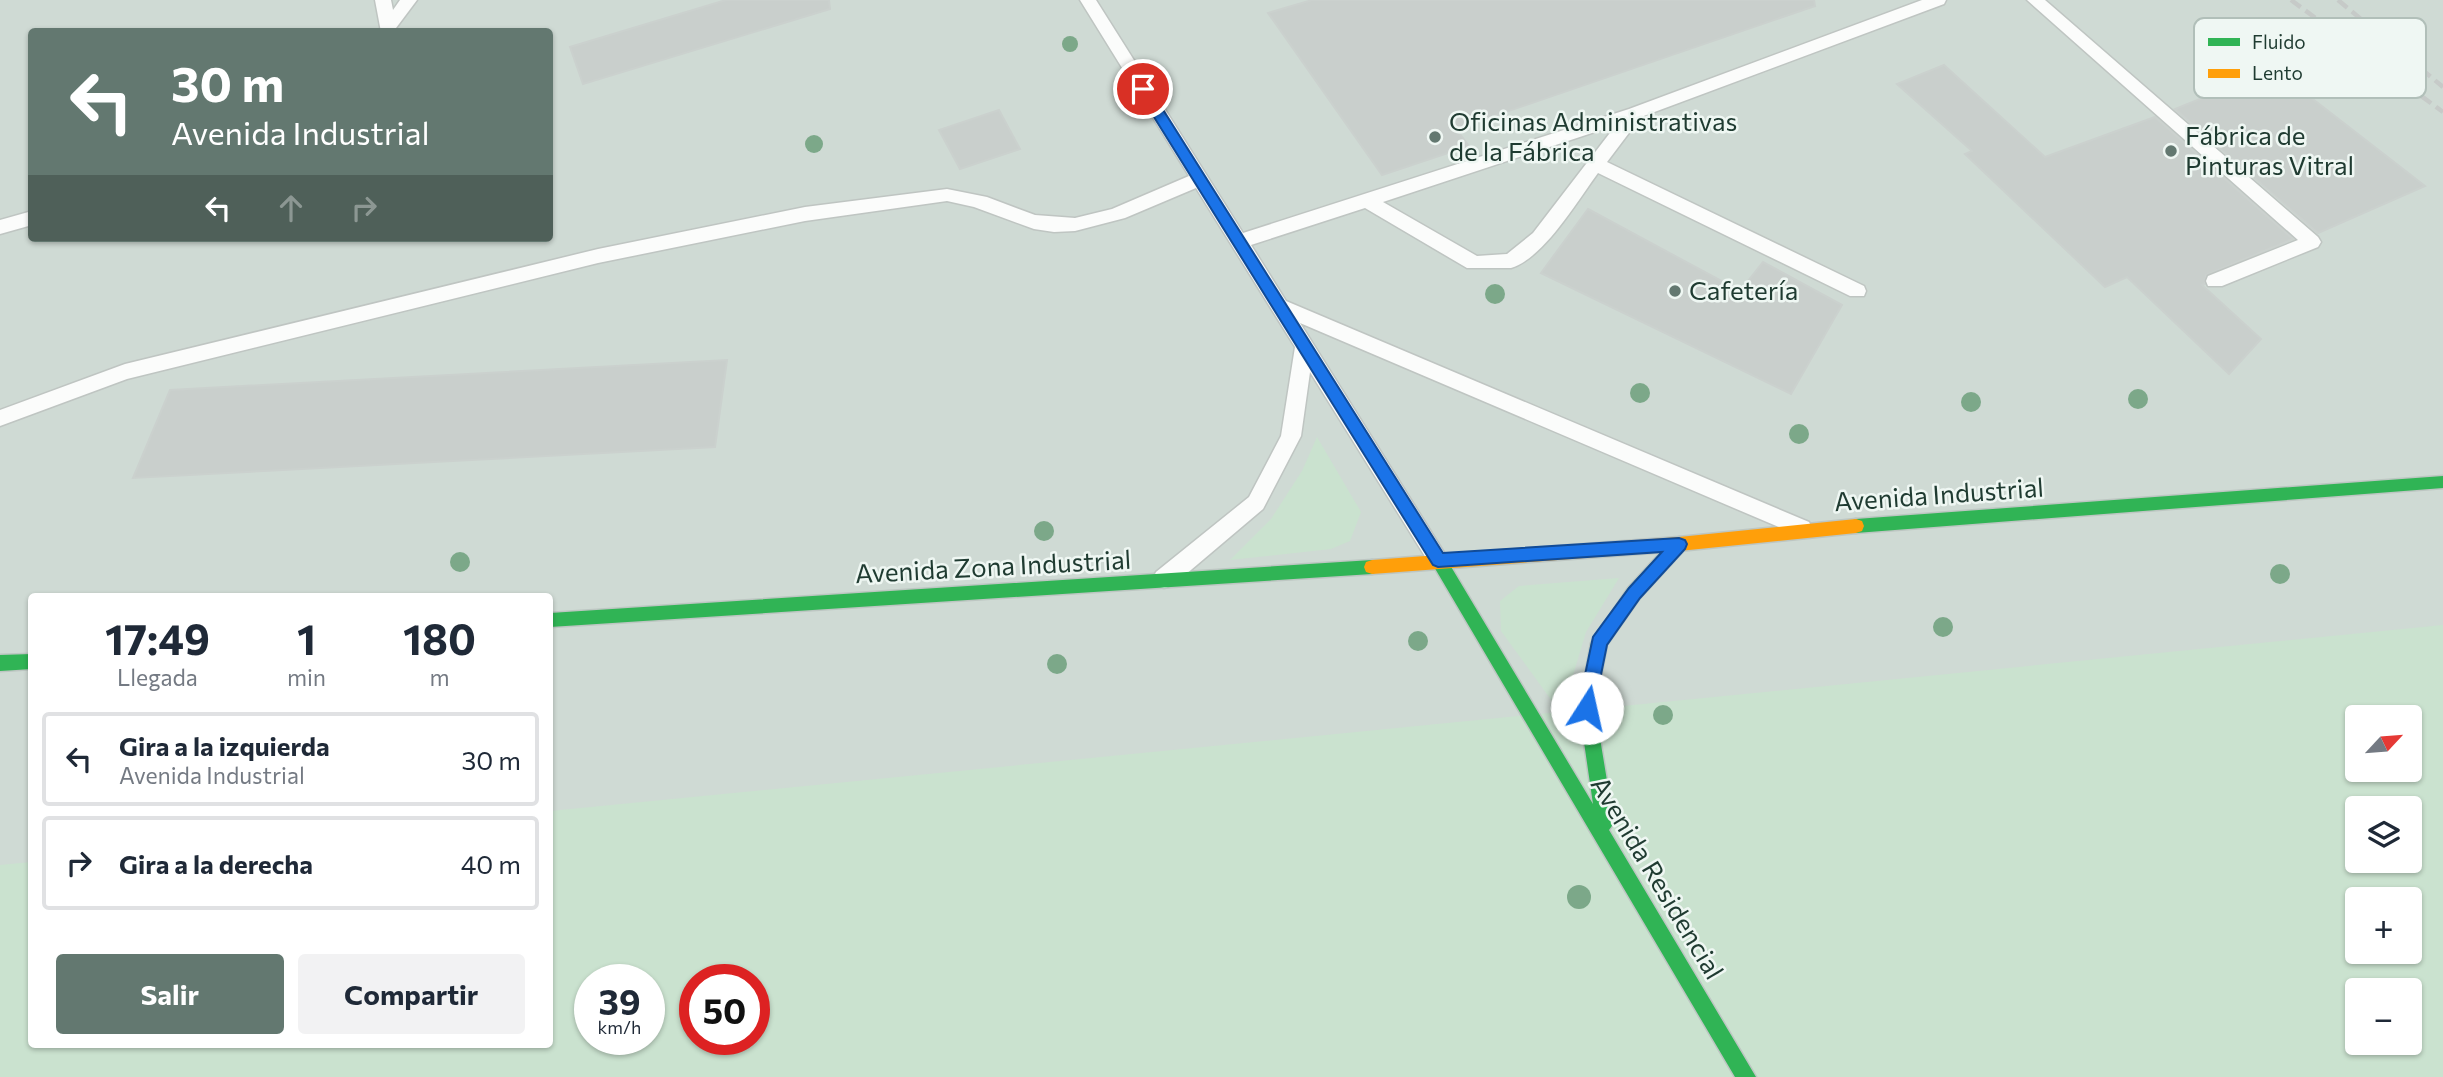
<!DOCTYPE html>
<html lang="es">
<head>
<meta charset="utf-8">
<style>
  body { margin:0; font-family:Commissioner,sans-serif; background:#f2f2f3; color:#1f2937; height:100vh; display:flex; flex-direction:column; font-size:26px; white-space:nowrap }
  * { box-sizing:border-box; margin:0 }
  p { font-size:23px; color:#747a83 }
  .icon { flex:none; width:38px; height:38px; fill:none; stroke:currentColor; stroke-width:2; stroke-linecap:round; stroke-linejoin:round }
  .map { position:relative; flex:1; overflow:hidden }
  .panel { position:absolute; left:28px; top:593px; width:525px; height:455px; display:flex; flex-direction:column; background:#fff; border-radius:7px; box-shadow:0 2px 5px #0004 }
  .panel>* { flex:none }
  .top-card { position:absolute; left:28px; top:28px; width:525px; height:214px; border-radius:7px; box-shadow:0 2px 5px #0004; background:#637870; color:#fff; overflow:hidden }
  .needle { width:46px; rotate:64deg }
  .controls { position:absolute; left:2345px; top:705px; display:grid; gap:14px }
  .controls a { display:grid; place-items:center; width:77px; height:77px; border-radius:7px; background:#fff; box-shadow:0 2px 5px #0004; font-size:35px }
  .speed { position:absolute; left:574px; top:964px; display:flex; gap:14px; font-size:35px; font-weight:700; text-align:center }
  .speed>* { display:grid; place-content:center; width:91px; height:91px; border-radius:50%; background:#fff; box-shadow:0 2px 5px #0004; line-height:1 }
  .speed small { font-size:18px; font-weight:400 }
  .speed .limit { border:10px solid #d22; background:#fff; color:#111 }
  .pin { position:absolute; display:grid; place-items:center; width:60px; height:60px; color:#fff; margin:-30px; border:4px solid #fff; border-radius:50%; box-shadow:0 2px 7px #0007 }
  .me { position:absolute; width:77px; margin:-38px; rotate:10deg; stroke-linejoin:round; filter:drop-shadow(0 0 5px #0008) }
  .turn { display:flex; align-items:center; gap:24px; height:147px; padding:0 28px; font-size:32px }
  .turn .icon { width:91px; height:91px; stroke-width:2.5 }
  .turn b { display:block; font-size:49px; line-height:60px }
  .lanes { display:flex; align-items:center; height:66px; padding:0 28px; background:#0003; justify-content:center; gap:35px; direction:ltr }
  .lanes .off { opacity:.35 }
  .eta { display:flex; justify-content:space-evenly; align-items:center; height:119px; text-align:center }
  .eta b { font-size:42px; font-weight:700; line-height:49px }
  .action { display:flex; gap:14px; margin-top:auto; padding:14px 28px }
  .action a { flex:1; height:80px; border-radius:7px; background:#637870; color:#fff; font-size:28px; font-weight:700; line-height:80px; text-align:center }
  .action a+a { background:#f2f2f3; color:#1f2937 }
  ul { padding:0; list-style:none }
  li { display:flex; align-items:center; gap:21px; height:94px; margin:0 14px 10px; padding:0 14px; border:4px solid #e0e1e3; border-radius:7px }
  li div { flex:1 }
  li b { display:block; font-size:26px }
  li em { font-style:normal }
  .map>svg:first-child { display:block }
  .built { fill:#cfdad4; fill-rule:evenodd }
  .green { fill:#cae2cf; fill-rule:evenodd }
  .building { fill:#c9cfcc; stroke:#cbd1ce; stroke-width:2 }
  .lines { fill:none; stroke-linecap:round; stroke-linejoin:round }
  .lane-casing { stroke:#bfc5c2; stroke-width:3 }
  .fast-casing { stroke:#bdc6c2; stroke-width:3 }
  .slow-casing { stroke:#bdc6c2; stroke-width:3 }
  .lane { fill:#fbfcfb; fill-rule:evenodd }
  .fast { fill:#30b455; fill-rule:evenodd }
  .slow { fill:#ff9f0a; fill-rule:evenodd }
  .rail { stroke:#c6cac8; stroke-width:4.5; stroke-dasharray:12 6; stroke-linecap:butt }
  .tree { fill:#7ca889 }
  .route { fill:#1a73e8; stroke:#114b97; stroke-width:2 }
  .poi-dot { fill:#637870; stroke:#eff7f3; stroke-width:2.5 }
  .labels { text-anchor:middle; stroke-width:5; stroke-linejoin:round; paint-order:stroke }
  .poi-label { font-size:26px; fill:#1f3b31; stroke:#eff7f3; text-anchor:start }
  .street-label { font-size:26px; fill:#1f3b31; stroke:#eff7f3 }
  .key { fill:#eff7f3; stroke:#b1bfb9; stroke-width:2 }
  .key-label { font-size:19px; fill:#1f3b31 }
</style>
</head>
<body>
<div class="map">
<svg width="2443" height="1077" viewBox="0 0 2443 1077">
  <rect width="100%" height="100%" fill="#e2e8e5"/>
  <!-- built -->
  <path class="built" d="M0,0H2443V1077H0ZM32,32H550V238H32ZM32,597H550V1045H32ZM2357,718H2410V770H2357ZM2357,808H2410V861H2357ZM2357,900H2410V952H2357ZM590,980H649V1040H590ZM695,980H754V1040H695ZM2357,990H2410V1043H2357Z"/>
  <!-- green -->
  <path class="green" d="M1317,437L1361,512L1350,541L1331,549L1230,560L1271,519L1302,471Z
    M1619,578L1586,632L1562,712L2443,625V1077H0V865L31,862L32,1045H550V811L1560,712L1501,631L1500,601L1519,586ZM2357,718H2410V770H2357ZM2357,808H2410V861H2357ZM2357,900H2410V952H2357ZM590,980H649V1040H590ZM695,980H754V1040H695ZM2357,990H2410V1043H2357Z"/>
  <!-- building -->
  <path class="building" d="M726,0H829L830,9L583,84L570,47Z
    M1312,0H1814L1815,6L1456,129L1469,146L1382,175L1268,13Z
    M1944,65L2045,157L2155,117L2293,239L2206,275L2205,284L2202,285L2261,339L2229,374L2127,277L2105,287L1965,154L1972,151L1897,84Z
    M2274,69L2425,186L2318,233L2175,109Z
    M999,110L1020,149L960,169L939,130Z
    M1588,209L1740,291L1763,262L1842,305L1791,394L1541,273Z
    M727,360L715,447L133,478L170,390Z"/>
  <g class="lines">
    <defs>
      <path id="lane" d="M375,0H391L393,10L400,0H417L396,28L397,32H381Z
        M1080,0H1096L1243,233L1629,109L1922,0H1946L1944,4L1641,117L1607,162L1864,286L1866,291L1864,296H1850L1598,173C1578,200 1544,258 1511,268H1467L1365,208L1251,245L1286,301L1809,522L1812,528L1809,534L1802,537L1795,534L1300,323L1445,554L1449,560L1445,566L1438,569L1431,566L1310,372L1301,436L1263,509L1172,586L1164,588L1156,586L1153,579L1156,572L1249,497L1281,436L1295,347L1196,188L1125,218L1075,231L1054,232L1034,229L974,207L947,201L805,221L598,263L127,379L0,426V410L125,364L598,249L805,207L947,189L987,197L1035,215L1075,218L1112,209L1189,176ZM1616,125L1533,233L1507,254L1477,256L1383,202Z
        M2027,0H2045L2318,237L2321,242L2318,247L2222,286H2208L2206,281L2208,276L2298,240Z
        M32,211V225L0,234V220Z"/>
      <path id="fast" d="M2443,476V488L1856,533L1850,531L1848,526L1850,521L1856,519Z
        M1679,537L1685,539L1687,544L1685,549L1640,598L1607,645L1595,708L1614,823L1609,830L1756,1077H1735L1430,560L1432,555L1438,553L1444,555L1593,804L1579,708L1591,643L1628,588L1673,539Z
        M1372,560L1378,562L1380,567L1378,572L1372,574L550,627V613Z
        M32,654V669L0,671V655Z"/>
      <path id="slow" d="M1856,519L1862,521L1864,526L1862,531L1856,533L1679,551L1372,574L1366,572L1364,567L1366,562L1372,560L1679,537Z"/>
    </defs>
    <!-- lane casing -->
    <use href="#lane" class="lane-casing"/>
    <!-- fast casing -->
    <use href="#fast" class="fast-casing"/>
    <!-- slow casing -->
    <use href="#slow" class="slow-casing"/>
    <!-- lane -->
    <use href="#lane" class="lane"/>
    <!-- fast -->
    <use href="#fast" class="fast"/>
    <!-- slow -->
    <use href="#slow" class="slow"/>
    <!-- rail -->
    <path class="rail" d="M2291,0L2443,112
      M2338,0L2443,87"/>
  </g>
  <!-- trees -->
  <g class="tree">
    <circle cx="1070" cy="44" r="8"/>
    <circle cx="814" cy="144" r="9"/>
    <circle cx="1495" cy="294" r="10"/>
    <circle cx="1640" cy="393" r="10"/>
    <circle cx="2138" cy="399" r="10"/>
    <circle cx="1971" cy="402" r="10"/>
    <circle cx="1799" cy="434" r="10"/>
    <circle cx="1044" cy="531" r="10"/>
    <circle cx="460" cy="562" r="10"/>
    <circle cx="2280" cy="574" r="10"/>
    <circle cx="1943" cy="627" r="10"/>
    <circle cx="1418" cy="641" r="10"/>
    <circle cx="1057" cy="664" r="10"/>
    <circle cx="1663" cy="715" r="10"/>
    <circle cx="1579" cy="897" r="12"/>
  </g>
  <!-- route -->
  <path class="route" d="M1143,85L1148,86L1443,553L1679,538L1685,540L1687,544L1685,549L1640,598L1607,645L1593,714L1587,716L1581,714L1578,708L1593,637L1629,588L1662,552L1438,567L1433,565L1139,93L1137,89Z"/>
  <!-- markers -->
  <g class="poi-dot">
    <circle cx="1435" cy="137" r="7"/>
    <circle cx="2171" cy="151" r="7"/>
    <circle cx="1675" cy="291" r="7"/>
  </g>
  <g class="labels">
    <!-- poi labels -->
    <g class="poi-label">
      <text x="1449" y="131">Oficinas Administrativas<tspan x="1449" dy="30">de la Fábrica</tspan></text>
      <text x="2185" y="145">Fábrica de<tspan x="2185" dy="30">Pinturas Vitral</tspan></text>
      <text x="1689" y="300">Cafetería</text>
    </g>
    <!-- street labels -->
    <g class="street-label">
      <text transform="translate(1939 495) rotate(-4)" y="9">Avenida Industrial</text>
      <text transform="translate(993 567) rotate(-3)" y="9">Avenida Zona Industrial</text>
      <text transform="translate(1657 878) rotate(59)" y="9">Avenida Residencial</text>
    </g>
  </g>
  <!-- legend -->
  <rect x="2194" y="18" width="232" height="80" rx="10" class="key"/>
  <rect x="2208" y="38" width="32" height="8" fill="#30b455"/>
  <rect x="2208" y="69" width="32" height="9" fill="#ff9f0a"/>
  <g class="key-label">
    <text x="2252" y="49">Fluido</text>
    <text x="2252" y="80">Lento</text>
  </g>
</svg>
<div class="controls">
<a><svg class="needle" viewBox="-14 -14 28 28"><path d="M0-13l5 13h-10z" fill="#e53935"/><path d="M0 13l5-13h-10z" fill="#747a83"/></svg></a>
<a><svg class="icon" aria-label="layers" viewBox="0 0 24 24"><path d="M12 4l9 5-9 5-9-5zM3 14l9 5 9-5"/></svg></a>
<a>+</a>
<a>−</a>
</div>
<div class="speed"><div>39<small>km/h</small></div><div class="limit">50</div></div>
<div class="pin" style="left:1143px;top:89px;background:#d93025"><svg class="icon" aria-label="arrive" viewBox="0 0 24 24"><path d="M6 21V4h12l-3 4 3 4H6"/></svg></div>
<svg class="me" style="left:1587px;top:708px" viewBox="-20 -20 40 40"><circle r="19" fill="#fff"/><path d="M0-13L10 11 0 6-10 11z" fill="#1a73e8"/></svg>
<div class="top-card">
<div class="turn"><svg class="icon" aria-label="left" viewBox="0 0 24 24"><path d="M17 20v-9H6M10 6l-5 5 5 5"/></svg><div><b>30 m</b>Avenida Industrial</div></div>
<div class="lanes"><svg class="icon" aria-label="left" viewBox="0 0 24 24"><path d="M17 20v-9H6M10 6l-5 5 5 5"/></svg><svg class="icon off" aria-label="ahead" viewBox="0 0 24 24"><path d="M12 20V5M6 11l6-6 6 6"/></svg><svg class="icon off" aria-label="right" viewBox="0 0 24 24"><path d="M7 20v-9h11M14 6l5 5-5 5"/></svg></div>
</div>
<section class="panel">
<div class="eta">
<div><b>17:49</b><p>Llegada</p></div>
<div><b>1</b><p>min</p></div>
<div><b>180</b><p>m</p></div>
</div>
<ul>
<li><svg class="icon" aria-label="left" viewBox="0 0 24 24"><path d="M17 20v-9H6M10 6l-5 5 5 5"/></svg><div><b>Gira a la izquierda</b><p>Avenida Industrial</p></div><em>30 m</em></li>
<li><svg class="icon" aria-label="right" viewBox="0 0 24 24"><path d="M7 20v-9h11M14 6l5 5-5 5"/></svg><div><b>Gira a la derecha</b></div><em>40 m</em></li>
</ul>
<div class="action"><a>Salir</a><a>Compartir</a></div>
</section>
</div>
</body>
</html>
